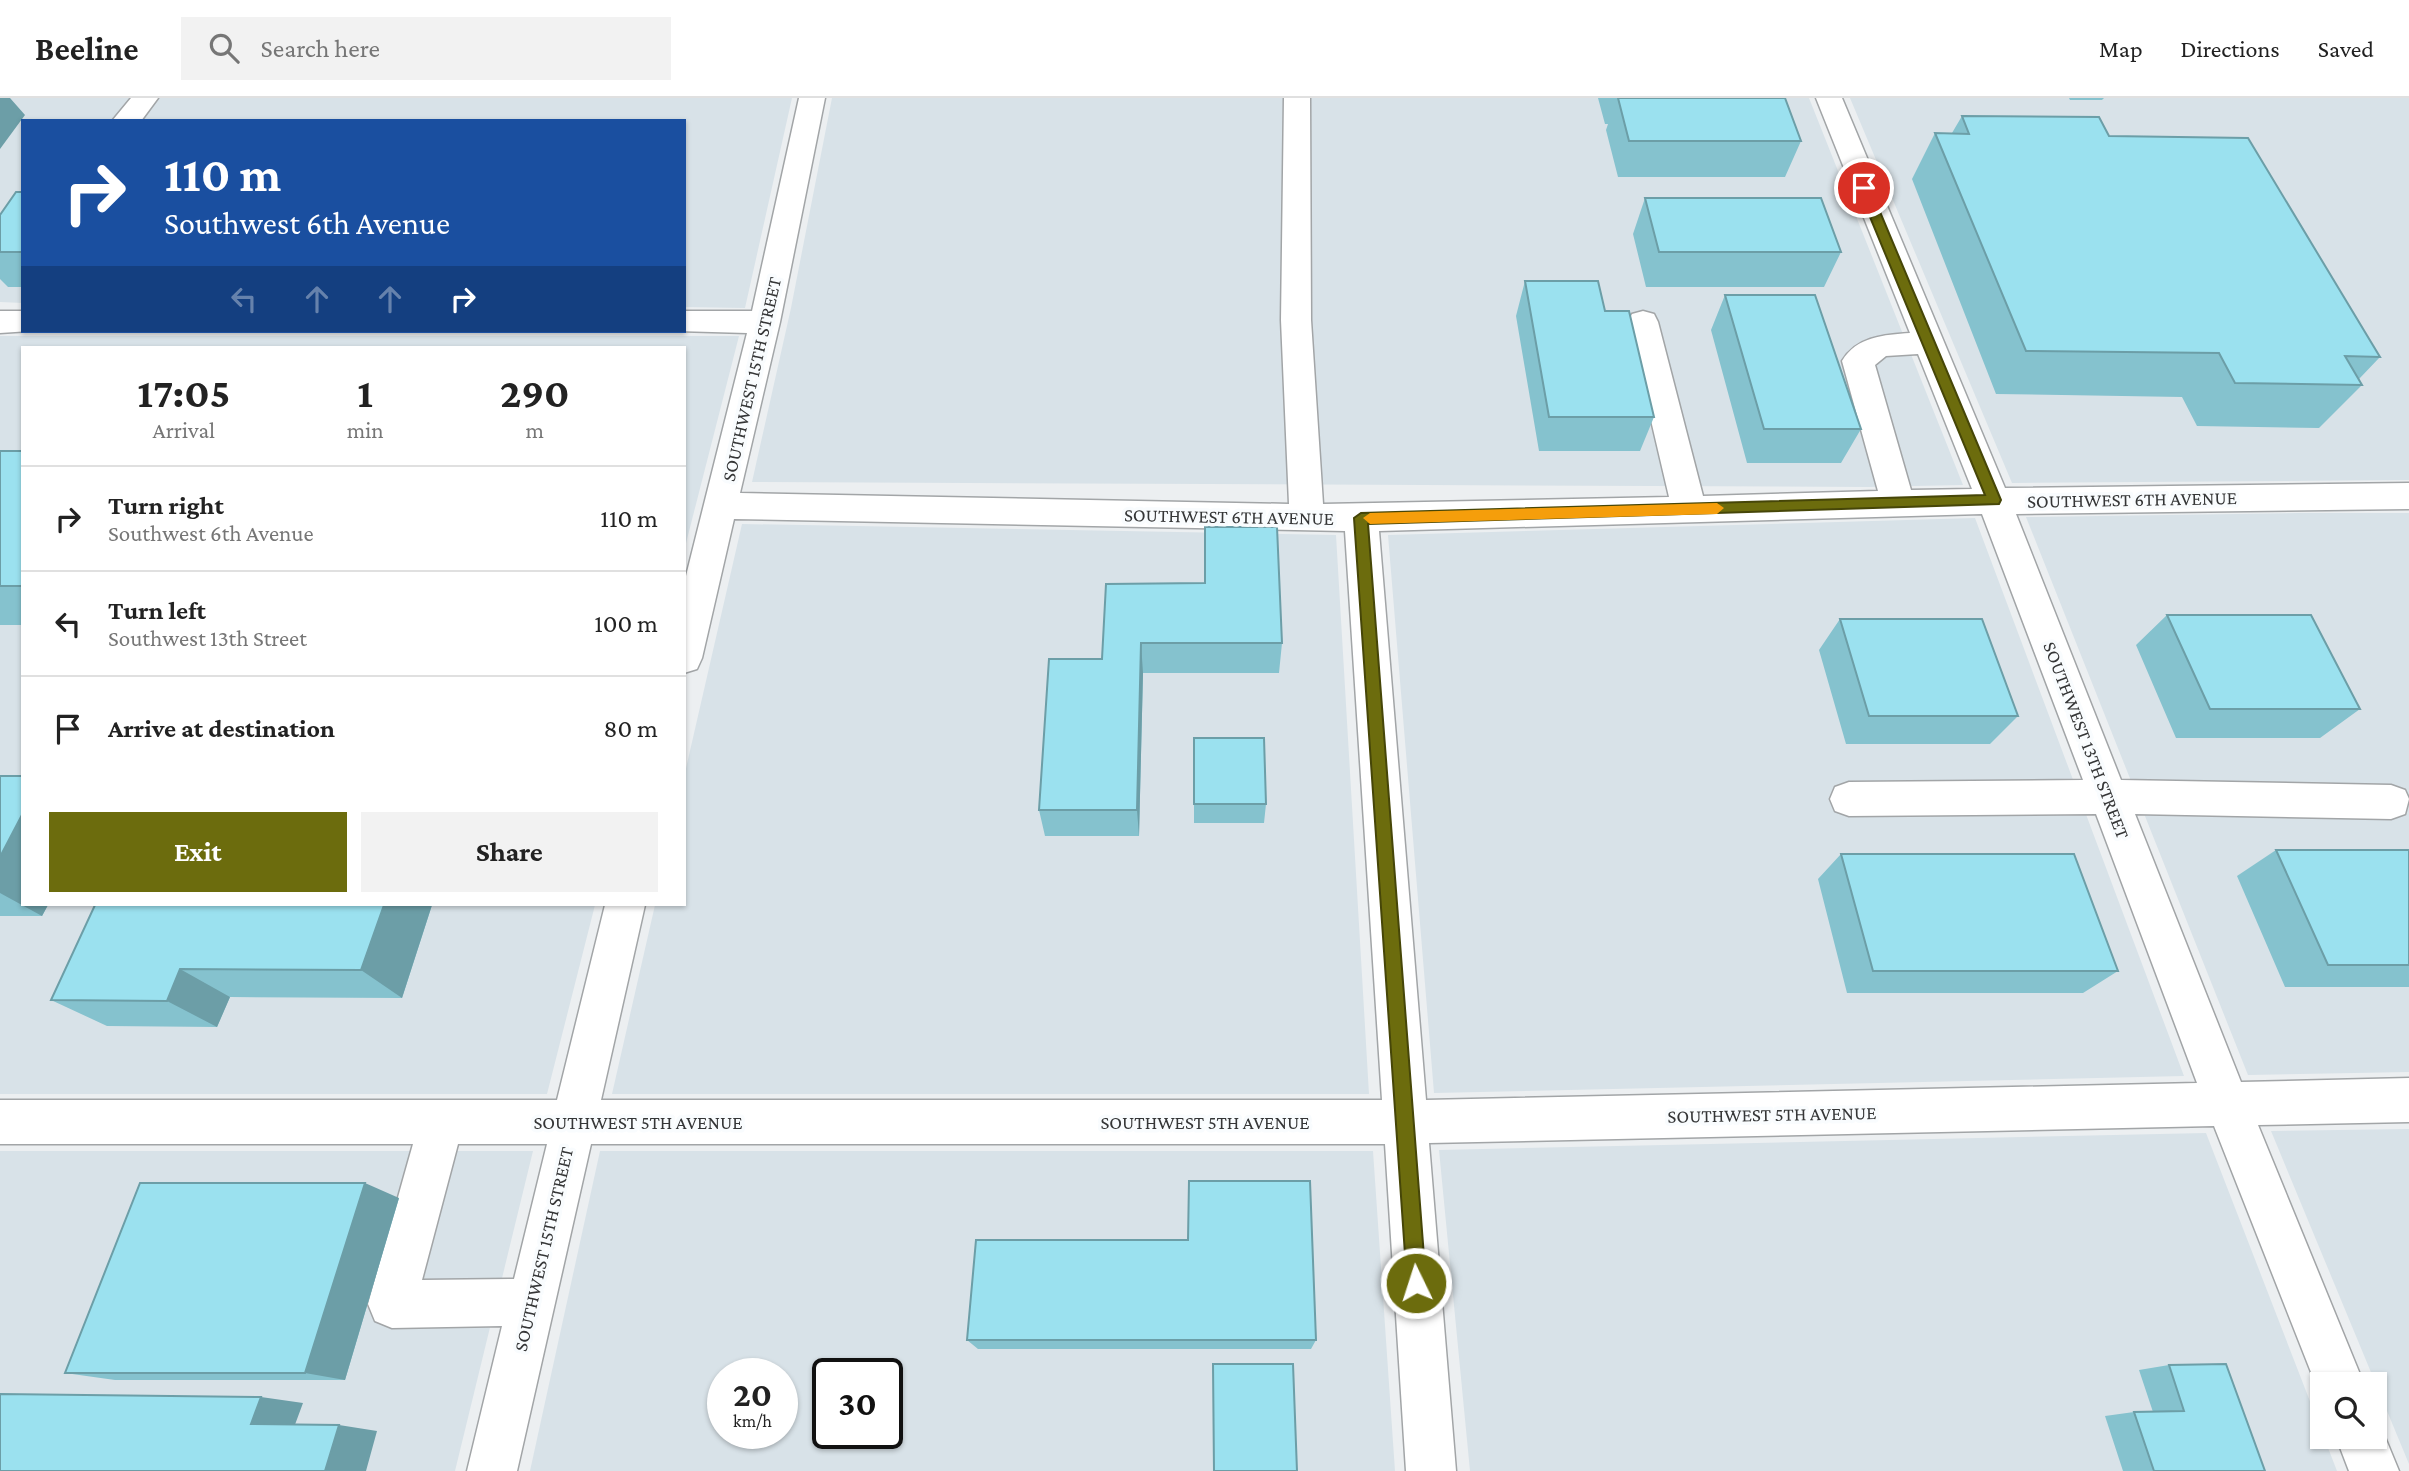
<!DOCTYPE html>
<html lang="en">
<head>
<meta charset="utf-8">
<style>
  body { margin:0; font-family:"Crimson Pro",serif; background:#f2f2f2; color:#222; height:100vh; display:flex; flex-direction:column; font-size:26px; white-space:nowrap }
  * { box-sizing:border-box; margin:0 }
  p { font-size:23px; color:#767676 }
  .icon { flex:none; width:38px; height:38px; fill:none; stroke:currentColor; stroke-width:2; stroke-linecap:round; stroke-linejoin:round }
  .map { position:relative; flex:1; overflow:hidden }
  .details { position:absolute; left:21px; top:248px; width:665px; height:560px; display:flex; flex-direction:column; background:#fff; border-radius:0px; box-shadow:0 2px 5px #0004 }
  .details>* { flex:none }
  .top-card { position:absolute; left:21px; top:21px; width:665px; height:214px; border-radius:0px; box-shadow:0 2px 5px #0004; background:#1a4fa0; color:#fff; overflow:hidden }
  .controls { position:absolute; left:2310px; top:1274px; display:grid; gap:14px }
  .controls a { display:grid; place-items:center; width:77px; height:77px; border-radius:0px; background:#fff; box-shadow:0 2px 5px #0004; font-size:35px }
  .speed { position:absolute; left:707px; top:1260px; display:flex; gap:14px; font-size:35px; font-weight:700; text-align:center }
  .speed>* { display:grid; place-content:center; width:91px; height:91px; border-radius:50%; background:#fff; box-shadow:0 2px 5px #0004; line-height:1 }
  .speed small { font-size:18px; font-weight:400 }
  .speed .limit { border:4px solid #111; border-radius:10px; background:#fff; color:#111 }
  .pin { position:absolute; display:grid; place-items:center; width:60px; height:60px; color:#fff; margin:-30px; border:4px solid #fff; border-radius:50%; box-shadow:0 2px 7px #0007 }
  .me { position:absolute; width:77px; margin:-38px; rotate:356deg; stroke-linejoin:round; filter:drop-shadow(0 0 5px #0008) }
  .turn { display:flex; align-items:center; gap:24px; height:147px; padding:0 28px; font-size:32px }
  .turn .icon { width:91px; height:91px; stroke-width:2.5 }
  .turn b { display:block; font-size:49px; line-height:60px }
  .lanes { display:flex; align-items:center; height:66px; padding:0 28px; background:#0003; justify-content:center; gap:35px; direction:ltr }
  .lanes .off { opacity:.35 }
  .eta { display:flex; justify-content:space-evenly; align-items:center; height:119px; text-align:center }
  .eta b { font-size:42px; font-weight:700; line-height:49px }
  .cta { display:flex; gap:14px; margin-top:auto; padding:14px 28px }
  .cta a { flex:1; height:80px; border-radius:0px; background:#6c6c0d; color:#fff; font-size:28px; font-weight:700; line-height:80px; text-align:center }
  .cta a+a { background:#f2f2f2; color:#222 }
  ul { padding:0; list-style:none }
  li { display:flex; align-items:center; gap:21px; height:105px; padding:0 28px; border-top:2px solid #e0e0e0 }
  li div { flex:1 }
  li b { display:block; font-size:26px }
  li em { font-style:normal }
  header { display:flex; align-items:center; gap:42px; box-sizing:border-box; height:98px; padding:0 35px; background:#fff; border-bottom:2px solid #e0e0e0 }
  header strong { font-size:33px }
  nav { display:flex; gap:38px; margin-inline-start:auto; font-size:24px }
  .search { width:490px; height:63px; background:#f2f2f2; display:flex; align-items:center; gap:18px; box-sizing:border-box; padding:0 24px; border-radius:0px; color:#767676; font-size:26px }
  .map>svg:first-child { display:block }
  .built { fill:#d8e2e8; fill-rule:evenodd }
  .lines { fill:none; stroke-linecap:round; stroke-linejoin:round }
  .minor-casing { stroke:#a2a5a7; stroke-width:3 }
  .minor { fill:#fff; fill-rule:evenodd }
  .wall { fill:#85c2ce }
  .shaded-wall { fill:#6c9ea7 }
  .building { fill:#9be1ef; stroke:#6c9ea7; stroke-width:2 }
  .route { fill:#6c6c0d; stroke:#464608; stroke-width:2 }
  .slow { fill:#f59e0b }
  .labels { text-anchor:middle; stroke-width:7; stroke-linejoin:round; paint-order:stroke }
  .street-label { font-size:19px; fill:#353637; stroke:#f9fcfe }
</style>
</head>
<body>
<header>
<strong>Beeline</strong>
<div class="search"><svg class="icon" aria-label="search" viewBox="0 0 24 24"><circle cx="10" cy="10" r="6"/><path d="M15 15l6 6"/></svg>Search here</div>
<nav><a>Map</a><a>Directions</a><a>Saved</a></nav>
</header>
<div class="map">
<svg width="2409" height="1373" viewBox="0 0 2409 1373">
  <rect width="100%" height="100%" fill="#eceff1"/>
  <!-- built -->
  <path class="built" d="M0,0H792L745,210L684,209V23H23V205L0,204Z
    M832,0H1809L1963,387L1868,389L752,384L791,210Z
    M1850,0H2409V382L2012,385Z
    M0,238H739L684,453V250H23V807H595L547,996H0Z
    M2298,415H2409V974L2248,977L2026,419Z
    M1975,420L2184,978L1434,995L1388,437Z
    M742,426L1336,437L1369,996H612L655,807H684V679Z
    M2409,1031V1366L2271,1033Z
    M2206,1035L2337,1373H1470L1439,1052Z
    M0,1053H533L455,1373H0Z
    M600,1053H1373L1395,1373H530ZM723,1276H782V1335H723ZM828,1276H887V1335H828Z"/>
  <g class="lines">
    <defs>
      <path id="minor" d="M131,0H158L141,23H112Z
        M799,0H825L780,224L740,395L1289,406L1281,222L1284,0H1310L1311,222L1323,406L1669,399L1628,224L1632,216L1643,213L1654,216L1658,224L1703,398L1878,393L1842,263C1857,238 1884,237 1910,235L1816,0H1842L2005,390L2409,385V411L2016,416L2121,682L2391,687L2405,692L2409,701L2405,716L2391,721L2135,716L2241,984L2409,980V1024L2258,1027L2364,1286H2322V1302L2214,1028L1429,1045L1456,1373H1406L1385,1046H591L517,1373H467L502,1228L392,1230L375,1223L368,1206L413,1046H0V1002H557L605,807H645L601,1002H1382L1345,433L734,421L702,560L697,571L684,575V486L747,235L677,233H684V213H752ZM1918,256L1972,391L1911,392L1875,267L1886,258ZM1982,416L2083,682L1849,684L1835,689L1830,701L1835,713L1849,718L2096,716L2197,985L1426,1002L1379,433ZM458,1046H547L514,1181L422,1182Z
        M0,213H23V233H30L0,235Z
        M2375,1320L2378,1322L2399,1373H2349L2336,1339H2375Z"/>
    </defs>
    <!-- minor casing -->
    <use href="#minor" class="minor-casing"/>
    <!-- minor -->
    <use href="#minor" class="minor"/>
  </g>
  <!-- wall -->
  <path class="wall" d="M1598,0H1785L1801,43L1785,79H1618L1606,32L1608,26H1605Z
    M2069,0H2104L2102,2H2070Z
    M1962,18L2109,38L2380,259L2359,281L2362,287L2319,330L2197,328L2182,299L1996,296L1912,81L1935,35H1952Z
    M23,94V189H8L0,181V117Z
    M1645,100L1841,154L1824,189H1646L1633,136Z
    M1525,183L1605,213L1654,319L1640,353H1539L1516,218Z
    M1725,197L1861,331L1841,365H1747L1711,232Z
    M0,353H23V527H0Z
    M1106,486L1282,545L1279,575H1143L1139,738H1045L1039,712L1102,561Z
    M2167,517L2360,611L2320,640H2176L2136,547Z
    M1840,521L2018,618L1990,646H1846L1819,552Z
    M1194,640L1266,706L1264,725H1194Z
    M0,678L23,807H48L42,818H0Z
    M2276,752H2409V889H2285L2237,778Z
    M1841,756L2118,873L2083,895H1847L1818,781Z
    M95,807H432L402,900L230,899L217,929L107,928L51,902Z
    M399,1100L345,1282H115L65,1275Z
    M967,1242H1316L1311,1251H978Z
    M2169,1267L2265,1373H2123L2105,1318L2134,1314H2153L2139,1272Z"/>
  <!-- shaded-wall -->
  <path class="shaded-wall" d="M0,0H10L25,17L0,51Z
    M1141,545L1143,575L1139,738L1137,712Z
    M23,715V807H48L42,818L0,795V759Z
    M384,807H432L402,900L361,872Z
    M180,871L230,899L217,929L167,903Z
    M365,1085L399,1100L345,1282L305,1275Z
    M261,1299L303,1305L293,1332L251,1326Z
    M339,1327L377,1333L366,1373H325Z"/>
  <!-- building -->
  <path class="building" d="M1618,0H1785L1801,43H1629Z
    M1962,18L2099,19L2109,38L2248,40L2380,259L2345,258L2362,287L2235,285L2219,255L2026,253L1935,35L1969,36Z
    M16,94H23V154H0V117Z
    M1645,100H1821L1841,154H1659Z
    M1525,183H1598L1605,213H1629L1654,319H1549Z
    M1725,197H1815L1861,331H1764Z
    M0,353H23V488H0Z
    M1205,429H1277L1282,545H1141L1137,712H1039L1049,561H1102L1106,486L1205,485Z
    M2167,517H2311L2360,611H2210Z
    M1840,521H1982L2018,618H1869Z
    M1194,640H1264L1266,706H1194Z
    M0,678H23V715L0,759Z
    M2276,752H2409V867H2328Z
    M1841,756H2074L2118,873H1873Z
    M95,807H384L361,872L180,871L167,903L51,902Z
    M1189,1083H1310L1316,1242H967L976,1142H1188Z
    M140,1085H365L305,1275H65Z
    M1213,1266H1293L1297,1373H1214Z
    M2226,1266L2265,1373H2154L2134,1314L2184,1313L2169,1267Z
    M0,1296L261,1299L251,1326L339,1327L325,1373H0Z"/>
  <!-- route -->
  <path class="route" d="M1864,87L1870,90L2001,402L1999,406L1368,426L1426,1185L1423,1192L1416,1195L1410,1192L1407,1185L1354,420L1361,415L1985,397L1858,90Z"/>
  <!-- slow -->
  <path class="slow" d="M1717,405L1724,410L1717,416L1370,426L1363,420L1370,415Z"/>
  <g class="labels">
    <!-- street labels -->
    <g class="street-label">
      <text transform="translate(751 281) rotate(-77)" y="7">SOUTHWEST 15TH STREET</text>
      <text transform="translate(2132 401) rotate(-1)" y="7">SOUTHWEST 6TH AVENUE</text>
      <text transform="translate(1229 418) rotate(1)" y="7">SOUTHWEST 6TH AVENUE</text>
      <text transform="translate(2087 642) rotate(69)" y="7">SOUTHWEST 13TH STREET</text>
      <text transform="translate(1772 1016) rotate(-1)" y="7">SOUTHWEST 5TH AVENUE</text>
      <text x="638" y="1031">SOUTHWEST 5TH AVENUE</text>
      <text x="1205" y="1031">SOUTHWEST 5TH AVENUE</text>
      <text transform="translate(543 1151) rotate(-77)" y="7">SOUTHWEST 15TH STREET</text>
    </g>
  </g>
</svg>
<div class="controls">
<a><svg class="icon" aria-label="search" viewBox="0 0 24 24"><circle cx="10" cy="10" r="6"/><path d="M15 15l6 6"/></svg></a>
</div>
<div class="speed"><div>20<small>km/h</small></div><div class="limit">30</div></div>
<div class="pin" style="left:1864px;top:90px;background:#d93025"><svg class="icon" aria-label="arrive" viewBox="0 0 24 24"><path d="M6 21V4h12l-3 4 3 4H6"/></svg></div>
<svg class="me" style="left:1416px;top:1185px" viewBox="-20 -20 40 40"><circle r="17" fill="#6c6c0d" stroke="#fff" stroke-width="3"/><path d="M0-11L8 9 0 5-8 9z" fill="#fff"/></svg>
<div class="top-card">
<div class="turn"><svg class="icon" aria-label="right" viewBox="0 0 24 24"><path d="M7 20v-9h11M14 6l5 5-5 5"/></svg><div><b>110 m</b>Southwest 6th Avenue</div></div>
<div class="lanes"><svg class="icon off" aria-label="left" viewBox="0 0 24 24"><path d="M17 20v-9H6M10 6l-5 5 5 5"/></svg><svg class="icon off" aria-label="ahead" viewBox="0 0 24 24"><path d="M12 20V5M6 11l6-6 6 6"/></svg><svg class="icon off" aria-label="ahead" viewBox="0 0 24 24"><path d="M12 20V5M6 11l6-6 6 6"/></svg><svg class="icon" aria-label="right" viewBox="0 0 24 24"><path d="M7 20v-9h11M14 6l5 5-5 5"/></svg></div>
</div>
<section class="details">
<div class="eta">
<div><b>17:05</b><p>Arrival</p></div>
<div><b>1</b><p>min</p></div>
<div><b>290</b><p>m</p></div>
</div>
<ul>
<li><svg class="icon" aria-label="right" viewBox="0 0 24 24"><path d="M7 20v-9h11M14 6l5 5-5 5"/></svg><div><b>Turn right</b><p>Southwest 6th Avenue</p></div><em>110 m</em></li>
<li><svg class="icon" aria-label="left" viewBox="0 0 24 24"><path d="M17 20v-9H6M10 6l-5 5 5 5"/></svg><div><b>Turn left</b><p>Southwest 13th Street</p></div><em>100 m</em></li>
<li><svg class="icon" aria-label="arrive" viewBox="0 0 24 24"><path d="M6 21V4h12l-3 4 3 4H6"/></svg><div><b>Arrive at destination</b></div><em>80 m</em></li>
</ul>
<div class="cta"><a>Exit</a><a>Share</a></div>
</section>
</div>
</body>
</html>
